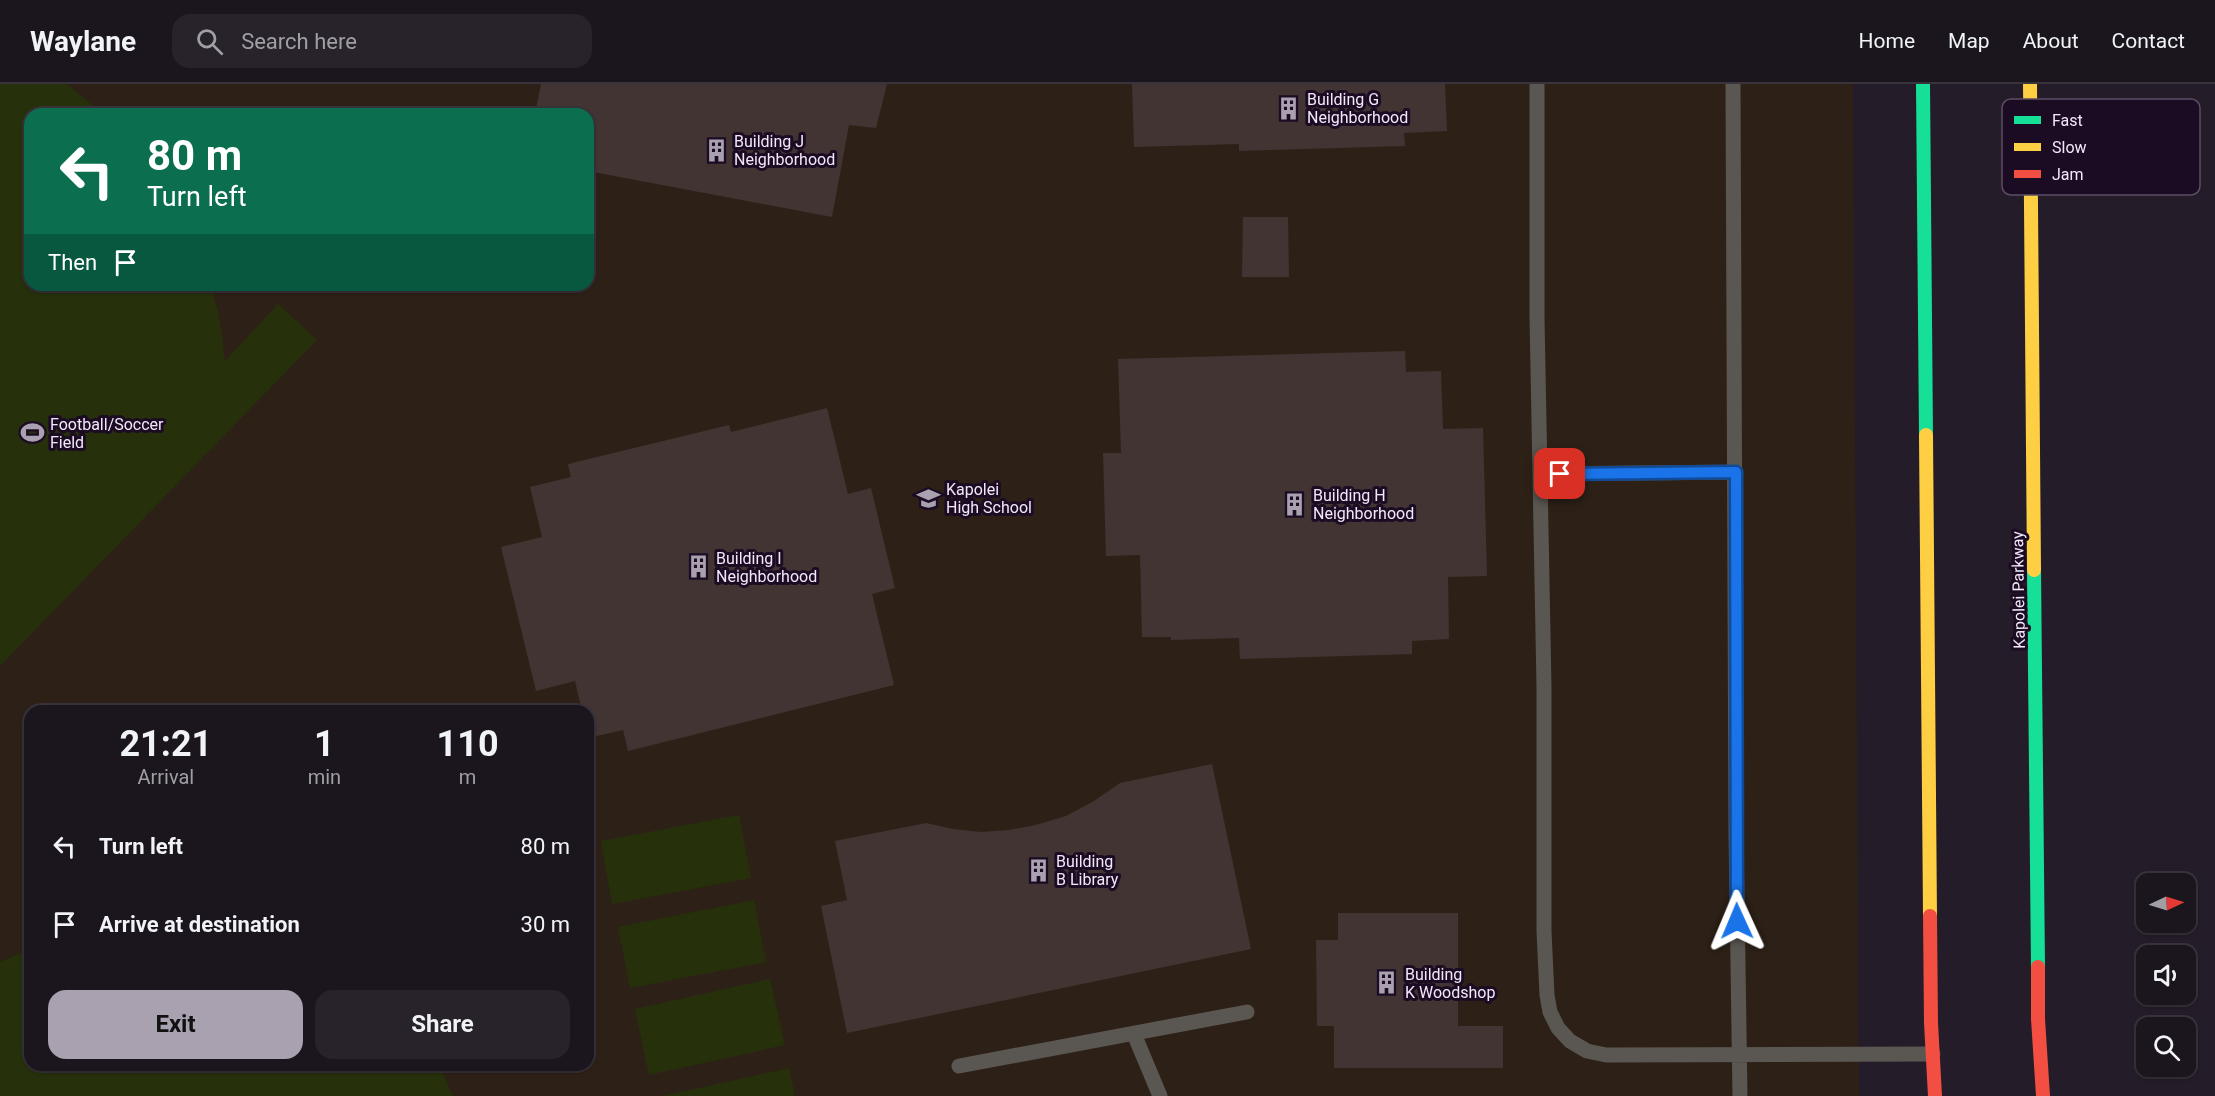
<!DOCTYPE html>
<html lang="en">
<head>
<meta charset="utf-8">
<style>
  body { margin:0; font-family:Roboto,sans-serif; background:#28222b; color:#f1f3f6; height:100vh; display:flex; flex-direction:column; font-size:22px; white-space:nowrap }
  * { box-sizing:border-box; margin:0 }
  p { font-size:20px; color:#a09fa4 }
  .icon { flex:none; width:33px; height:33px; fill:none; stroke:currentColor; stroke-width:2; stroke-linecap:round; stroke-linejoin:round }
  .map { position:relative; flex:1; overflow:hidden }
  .panel { position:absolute; left:24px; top:621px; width:570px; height:366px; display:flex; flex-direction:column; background:#1b151e; border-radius:18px; box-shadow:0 2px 4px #0004,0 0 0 2px #39343c }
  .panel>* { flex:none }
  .guide { position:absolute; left:24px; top:24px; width:570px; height:183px; border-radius:18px; box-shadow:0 2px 4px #0004,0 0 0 2px #39343c; background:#0b6e4f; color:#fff; overflow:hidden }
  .needle { width:39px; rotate:86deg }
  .tools { position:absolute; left:2136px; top:789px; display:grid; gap:12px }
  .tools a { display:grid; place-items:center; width:60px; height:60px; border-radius:12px; background:#1b151e; box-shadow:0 2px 4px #0004,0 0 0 2px #39343c; font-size:30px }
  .pin { position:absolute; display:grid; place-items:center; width:51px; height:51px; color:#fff; margin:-26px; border-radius:12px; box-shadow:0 3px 9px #0006 }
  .me { position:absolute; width:66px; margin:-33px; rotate:359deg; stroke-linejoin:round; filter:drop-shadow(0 0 4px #0008) }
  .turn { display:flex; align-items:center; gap:21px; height:126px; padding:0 24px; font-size:27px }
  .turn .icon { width:78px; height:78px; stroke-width:2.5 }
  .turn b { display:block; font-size:42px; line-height:51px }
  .then { display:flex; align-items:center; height:57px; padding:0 24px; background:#0003; gap:12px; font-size:22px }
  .eta { display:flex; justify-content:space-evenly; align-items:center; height:102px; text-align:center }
  .eta b { font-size:36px; font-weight:700; line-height:42px }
  .cta { display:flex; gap:12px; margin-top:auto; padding:12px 24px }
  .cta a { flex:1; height:69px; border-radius:18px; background:#aaa1b0; color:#111; font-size:24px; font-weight:700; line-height:69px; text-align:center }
  .cta a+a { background:#28222b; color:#f1f3f6 }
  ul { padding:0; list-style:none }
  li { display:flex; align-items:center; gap:18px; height:78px; padding:0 24px }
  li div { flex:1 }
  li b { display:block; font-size:22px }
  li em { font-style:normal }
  header { display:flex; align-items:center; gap:36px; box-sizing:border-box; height:84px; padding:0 30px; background:#1b151e; border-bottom:2px solid #39343c }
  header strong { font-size:28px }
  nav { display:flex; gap:33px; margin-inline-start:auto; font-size:21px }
  .search { width:420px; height:54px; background:#28222b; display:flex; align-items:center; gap:15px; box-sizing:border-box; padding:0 21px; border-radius:18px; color:#a09fa4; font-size:22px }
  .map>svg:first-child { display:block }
  .education { fill:#2d2117; fill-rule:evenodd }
  .green { fill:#26300b }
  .building { fill:#413433 }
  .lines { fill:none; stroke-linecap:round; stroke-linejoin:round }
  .lane { stroke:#5a5651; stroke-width:15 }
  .fast { stroke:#16e098; stroke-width:14 }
  .slow { stroke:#ffcf43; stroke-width:14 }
  .jam { stroke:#f24e42; stroke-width:14 }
  .route-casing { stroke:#114b97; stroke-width:15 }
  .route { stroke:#1a73e8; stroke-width:10 }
  .labels { text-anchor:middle; stroke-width:6; stroke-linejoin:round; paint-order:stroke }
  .poi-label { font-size:16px; fill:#f2e8f9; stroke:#1b0c24; text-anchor:start }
  .street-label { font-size:16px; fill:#f2e8f9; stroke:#1b0c24 }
  .key { fill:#1b0c24; stroke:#5c4e64; stroke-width:1.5 }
  .key-label { font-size:16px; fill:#f2e8f9 }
</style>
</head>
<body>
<header>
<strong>Waylane</strong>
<div class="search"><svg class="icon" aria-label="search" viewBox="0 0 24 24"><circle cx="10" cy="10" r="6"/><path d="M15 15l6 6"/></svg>Search here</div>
<nav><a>Home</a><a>Map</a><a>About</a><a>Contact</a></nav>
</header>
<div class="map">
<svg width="2215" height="1012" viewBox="0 0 2215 1012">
  <rect width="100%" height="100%" fill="#241c28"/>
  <!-- education -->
  <path class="education" d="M0,0H1853L1859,1012H0ZM30,30H588V201H30ZM30,627H588V981H30Z"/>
  <!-- green -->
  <path class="green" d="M0,0H67L103,30H30V201H211L219,232L225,277L278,220L317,256L0,582Z
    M739,731L751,794L612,820L601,757Z
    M754,816L766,878L630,904L618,843Z
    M30,865V981H439L453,1012H0V878Z
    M770,895L785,961L649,991L635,925Z
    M789,984L795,1012H663Z"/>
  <!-- building -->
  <path class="building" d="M541,0H887L876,44L849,41L832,133L588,87V30H535Z
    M1132,0H1445L1447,47L1404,49L1405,62L1239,67V60L1134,63Z
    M1243,133H1288L1289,193H1242Z
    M1405,267L1406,288L1441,287L1443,345L1483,344L1487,492L1448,493L1449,555L1412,557V570L1240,575L1239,554L1171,556V553H1142L1140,471L1106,472L1103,369H1121L1118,275Z
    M827,324L848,410L871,404L895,504L872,510L894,601L628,667L623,646L588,654V627H582L575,597L536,607L501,463L542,453L530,403L571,393L568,380L729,341L731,348Z
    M1212,680L1251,865L847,949L821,822L847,816L835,757L926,739L953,745L981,748L1009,746L1036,741L1066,732L1094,717L1120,699Z
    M1338,829H1458V942H1503V984H1334V942H1317L1316,856H1338Z"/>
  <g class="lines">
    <!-- lane -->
    <path class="lane" d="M1537,0V233L1544,603V847L1547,911L1550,928L1558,944L1570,957L1587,967L1606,971L1933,970
      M1733,0L1736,749L1740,1012
      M1540,390L1736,388
      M1134,950L1160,1012
      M959,982L1247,928"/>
    <!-- fast -->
    <path class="fast" d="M1923,0L1926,351
      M2034,486L2038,883"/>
    <!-- slow -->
    <path class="slow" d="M2030,0L2034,486
      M1926,351L1930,832"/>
    <!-- jam -->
    <path class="jam" d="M1930,832L1931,939L1935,1012
      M2038,883V935L2043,1012"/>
  </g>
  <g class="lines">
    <defs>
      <path id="route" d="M1560,390L1736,388L1737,837"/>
    </defs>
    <!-- route casing -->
    <use href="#route" class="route-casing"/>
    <!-- route -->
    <use href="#route" class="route"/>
  </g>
  <!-- icons -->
  <defs>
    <symbol id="building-bare" viewBox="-9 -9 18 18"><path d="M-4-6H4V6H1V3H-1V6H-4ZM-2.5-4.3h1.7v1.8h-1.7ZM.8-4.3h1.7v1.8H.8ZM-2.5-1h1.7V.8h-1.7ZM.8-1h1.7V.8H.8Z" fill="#aaa1b0" stroke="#1b0c24" stroke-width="2.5" paint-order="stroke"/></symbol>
    <symbol id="stadium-bare" viewBox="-9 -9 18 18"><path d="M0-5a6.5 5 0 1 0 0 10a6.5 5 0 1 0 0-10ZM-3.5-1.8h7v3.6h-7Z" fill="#aaa1b0" stroke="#1b0c24" stroke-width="2.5" paint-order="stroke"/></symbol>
    <symbol id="school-bare" viewBox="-9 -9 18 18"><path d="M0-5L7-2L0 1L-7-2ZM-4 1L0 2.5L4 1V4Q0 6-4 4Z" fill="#aaa1b0" stroke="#1b0c24" stroke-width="2.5" paint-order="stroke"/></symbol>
  </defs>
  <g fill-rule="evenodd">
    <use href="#building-bare" x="1272" y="8" width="33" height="33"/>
    <use href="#building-bare" x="700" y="50" width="33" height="33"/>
    <use href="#stadium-bare" x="16" y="332" width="33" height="33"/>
    <use href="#school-bare" x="912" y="398" width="33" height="33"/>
    <use href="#building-bare" x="1278" y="404" width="33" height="33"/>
    <use href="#building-bare" x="682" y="466" width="33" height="33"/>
    <use href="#building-bare" x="1022" y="770" width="33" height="33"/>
    <use href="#building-bare" x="1370" y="882" width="33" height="33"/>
  </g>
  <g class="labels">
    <!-- poi labels -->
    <g class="poi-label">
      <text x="1307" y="21">Building G<tspan x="1307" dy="18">Neighborhood</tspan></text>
      <text x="734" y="63">Building J<tspan x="734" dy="18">Neighborhood</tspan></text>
      <text x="50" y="346">Football/Soccer<tspan x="50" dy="18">Field</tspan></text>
      <text x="946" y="411">Kapolei<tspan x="946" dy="18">High School</tspan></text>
      <text x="1313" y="417">Building H<tspan x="1313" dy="18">Neighborhood</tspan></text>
      <text x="716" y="480">Building I<tspan x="716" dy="18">Neighborhood</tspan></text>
      <text x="1056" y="783">Building<tspan x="1056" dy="18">B Library</tspan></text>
      <text x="1405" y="896">Building<tspan x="1405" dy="18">K Woodshop</tspan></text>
    </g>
    <!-- street labels -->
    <g class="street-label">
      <text transform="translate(2018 506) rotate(-91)" y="6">Kapolei Parkway</text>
    </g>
  </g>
  <!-- legend -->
  <rect x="2002" y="15" width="198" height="96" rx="9" class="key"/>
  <rect x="2014" y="32" width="27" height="8" fill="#16e098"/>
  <rect x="2014" y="59" width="27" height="8" fill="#ffcf43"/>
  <rect x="2014" y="86" width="27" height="8" fill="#f24e42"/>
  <g class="key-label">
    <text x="2052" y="42">Fast</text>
    <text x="2052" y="69">Slow</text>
    <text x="2052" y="96">Jam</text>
  </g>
</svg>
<div class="tools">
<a><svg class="needle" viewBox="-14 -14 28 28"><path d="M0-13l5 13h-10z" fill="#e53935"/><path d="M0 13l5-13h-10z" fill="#a09fa4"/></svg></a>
<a><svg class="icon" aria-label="sound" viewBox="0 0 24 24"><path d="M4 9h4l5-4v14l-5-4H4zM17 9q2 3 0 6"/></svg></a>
<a><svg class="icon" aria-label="search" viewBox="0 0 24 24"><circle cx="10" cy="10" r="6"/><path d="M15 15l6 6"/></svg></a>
</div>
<div class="pin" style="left:1560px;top:390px;background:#d93025"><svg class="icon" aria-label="arrive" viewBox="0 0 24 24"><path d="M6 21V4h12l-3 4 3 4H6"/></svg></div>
<svg class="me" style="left:1737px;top:837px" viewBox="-20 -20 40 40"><path d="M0-17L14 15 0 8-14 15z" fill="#1a73e8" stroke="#fff" stroke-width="4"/></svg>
<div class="guide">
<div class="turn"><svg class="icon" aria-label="left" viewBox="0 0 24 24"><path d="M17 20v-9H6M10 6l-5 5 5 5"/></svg><div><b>80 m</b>Turn left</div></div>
<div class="then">Then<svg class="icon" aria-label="arrive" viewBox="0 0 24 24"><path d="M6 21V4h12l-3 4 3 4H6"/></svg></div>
</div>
<section class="panel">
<div class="eta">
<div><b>21:21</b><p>Arrival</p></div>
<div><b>1</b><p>min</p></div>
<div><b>110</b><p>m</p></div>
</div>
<ul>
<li><svg class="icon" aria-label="left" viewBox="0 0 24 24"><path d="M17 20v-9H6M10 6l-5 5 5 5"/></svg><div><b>Turn left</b></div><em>80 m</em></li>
<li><svg class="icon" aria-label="arrive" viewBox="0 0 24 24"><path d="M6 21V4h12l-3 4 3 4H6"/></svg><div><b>Arrive at destination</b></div><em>30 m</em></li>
</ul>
<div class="cta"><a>Exit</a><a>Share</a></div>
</section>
</div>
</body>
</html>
